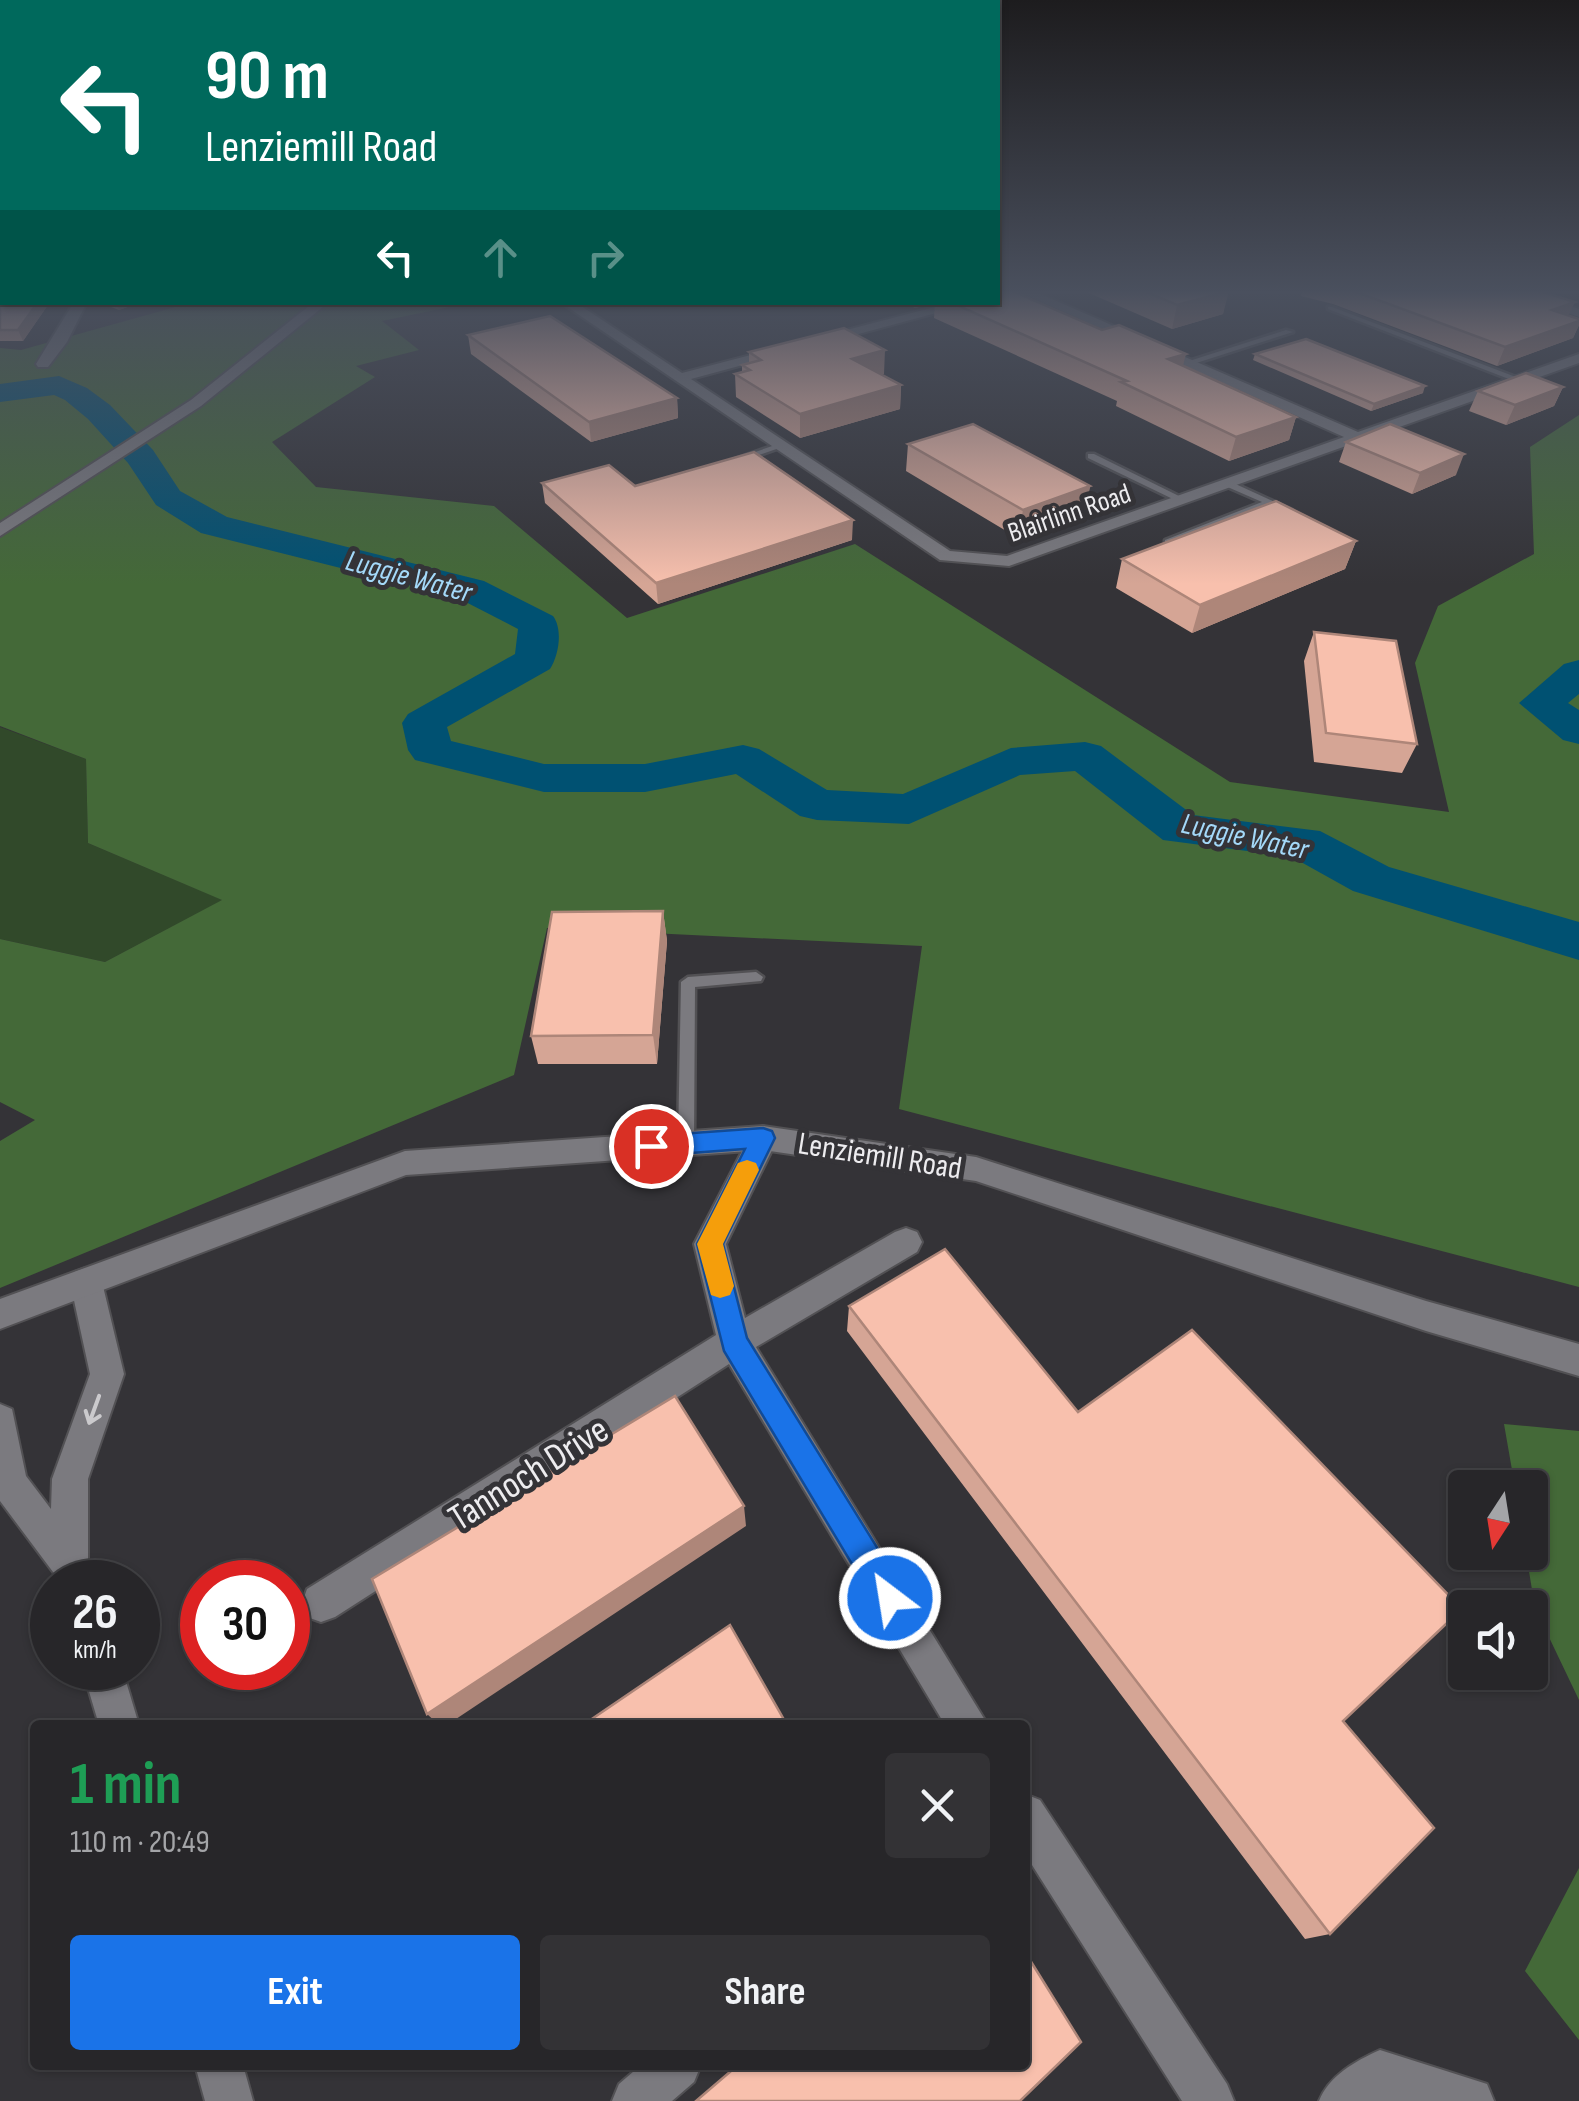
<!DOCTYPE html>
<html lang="en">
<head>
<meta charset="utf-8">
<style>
  body { margin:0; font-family:"Sofia Sans Condensed",sans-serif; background:#333235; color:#f1f3f6; height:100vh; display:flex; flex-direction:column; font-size:38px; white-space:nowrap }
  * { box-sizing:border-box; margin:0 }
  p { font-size:32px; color:#a4a5a8 }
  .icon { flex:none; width:55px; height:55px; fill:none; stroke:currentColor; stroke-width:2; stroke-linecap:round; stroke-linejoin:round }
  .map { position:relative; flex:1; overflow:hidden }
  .panel { position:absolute; left:30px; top:1720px; width:1000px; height:350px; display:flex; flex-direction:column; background:#272629; border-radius:10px; box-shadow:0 2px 8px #0004,0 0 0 2px #434346 }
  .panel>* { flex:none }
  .banner { position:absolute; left:0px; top:0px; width:1000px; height:305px; box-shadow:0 2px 8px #0004,0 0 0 2px #434346; background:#00695c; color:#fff; overflow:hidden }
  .needle { width:65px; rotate:192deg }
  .buttons { position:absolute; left:1448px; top:1470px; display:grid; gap:20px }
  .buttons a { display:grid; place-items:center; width:100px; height:100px; border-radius:10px; background:#272629; box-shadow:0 2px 8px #0004,0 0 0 2px #434346; font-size:50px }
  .speed { position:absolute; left:30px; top:1560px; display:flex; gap:20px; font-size:50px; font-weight:700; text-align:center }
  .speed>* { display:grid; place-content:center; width:130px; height:130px; border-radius:50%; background:#272629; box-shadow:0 2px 8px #0004,0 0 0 2px #434346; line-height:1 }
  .speed small { font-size:25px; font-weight:400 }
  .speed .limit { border:15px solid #d22; background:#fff; color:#111 }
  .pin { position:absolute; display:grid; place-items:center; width:85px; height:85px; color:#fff; margin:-42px; border:5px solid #fff; border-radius:50%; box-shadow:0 2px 10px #0007 }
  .me { position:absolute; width:110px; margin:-55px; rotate:329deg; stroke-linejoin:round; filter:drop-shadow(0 0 8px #0008) }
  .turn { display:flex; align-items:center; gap:35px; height:210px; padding:0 40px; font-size:45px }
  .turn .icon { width:130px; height:130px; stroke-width:2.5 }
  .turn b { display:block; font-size:70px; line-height:85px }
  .lanes { display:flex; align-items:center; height:95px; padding:0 40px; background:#0003; justify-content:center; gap:50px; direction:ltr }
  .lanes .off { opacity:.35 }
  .round { display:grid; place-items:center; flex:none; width:105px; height:105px; border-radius:10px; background:#333235 }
  .overview { display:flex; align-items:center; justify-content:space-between; height:170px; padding:0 40px }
  h1 { font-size:60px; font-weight:700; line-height:75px; color:#1e9e55 }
  .cta { display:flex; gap:20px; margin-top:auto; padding:20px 40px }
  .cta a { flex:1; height:115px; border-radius:10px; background:#1a73e8; color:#fff; font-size:40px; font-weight:700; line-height:115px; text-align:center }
  .cta a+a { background:#333235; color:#f1f3f6 }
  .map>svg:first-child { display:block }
  .green { fill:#31492a }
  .forest { fill:#446938 }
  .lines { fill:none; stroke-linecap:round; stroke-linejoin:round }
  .river { fill:#005172; fill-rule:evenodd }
  .service-casing { stroke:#525154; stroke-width:5 }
  .minor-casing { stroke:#525154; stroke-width:4 }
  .secondary-casing { stroke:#525154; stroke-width:4 }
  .service { fill:#7b7a7f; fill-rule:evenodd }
  .minor { fill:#7b7a7f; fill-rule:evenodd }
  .secondary { fill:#7b7a7f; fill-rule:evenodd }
  .wall { fill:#d5a595 }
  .shaded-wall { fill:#ae8679 }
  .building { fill:#f8c0ad; stroke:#ae8679; stroke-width:2.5 }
  .oneway { stroke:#cbcacd }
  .route { fill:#1a73e8; stroke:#114b97; stroke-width:2.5 }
  .slow { fill:#f59e0b }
  .labels { text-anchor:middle; stroke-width:10; stroke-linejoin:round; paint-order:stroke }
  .far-street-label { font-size:28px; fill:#edecef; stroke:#343337 }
  .far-water-label { font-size:30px; font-style:italic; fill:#a4d9f9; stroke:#343337 }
  .street-label { font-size:32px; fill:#edecef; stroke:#343337 }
  .near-street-label { font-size:38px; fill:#edecef; stroke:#343337 }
</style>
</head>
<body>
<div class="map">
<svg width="1579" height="2101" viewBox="0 0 1579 2101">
  <rect width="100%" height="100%" fill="#343337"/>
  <!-- green -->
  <path class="green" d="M0,727L86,759L88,843L223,900L105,962L0,939Z"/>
  <!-- forest -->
  <path class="forest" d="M190,303H469L382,321L419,350L356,366L375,377L272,442L316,487L494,506L627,618L855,544L1230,782L1449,812L1415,663L1438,606L1534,554L1530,447L1579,415V1287L899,1109L922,946L547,928L514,1075L0,1288V1141L35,1120L0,1102V939L105,962L222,900L88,843L86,759L0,726V348L21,350Z
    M1504,1424L1579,1431V1700L1535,1608L1526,1553L1530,1552V1488L1515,1487Z
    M1579,1868V2040L1525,1971Z"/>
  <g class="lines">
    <!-- river -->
    <path class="river" d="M59,376L87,388L110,405L153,450L180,491L227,517L484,581L553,616C563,629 559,655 550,669L447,727L451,741L544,764H645L743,745L759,749L827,790L903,794L1011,748L1085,742L1101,746L1193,815L1320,831L1389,867L1579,922V960L1353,891L1292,857L1163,840L1075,771L1020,775L909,824L817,820L800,816L736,774L645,792H544L415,760L408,750L402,723L408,714L515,654L518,629L456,597L201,533L156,505L128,463L88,419L65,400L54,395L0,402V384Z
      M1579,660V694L1568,703L1579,710V744L1563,740L1519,703L1564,664Z"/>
    <defs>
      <path id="service" d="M1328,307H1332L1521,379L1514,381L1328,309Z
        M1286,330L1293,332L1190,365L1183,363Z
        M778,444L785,446L742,461L735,459Z
        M1088,454H1094L1185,499L1177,501L1088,458Z
        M1223,481H1229L1292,510L1287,513L1270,506L1171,544H1165V540L1262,502L1223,485Z
        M756,972L763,977L761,981L695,987L694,1143L692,1148L686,1150L680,1148L678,1143L681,982L688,977Z"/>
      <path id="minor" d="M1015,290H1031L1358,432L1579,354V363L1009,566L940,560L560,302H575L682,373L954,302H977L691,379L950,551L1007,556L1344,437Z
        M1502,290H1521L1579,309V317Z
        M74,302H87L67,342L48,367H38L36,364Z
        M763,1126L773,1130L778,1138L726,1244L745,1318L895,1232L906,1228L917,1232L922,1242L917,1252L756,1347L988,1725H945L729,1364L335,1617L321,1622L307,1617L302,1603L307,1589L716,1335L694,1244L753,1130Z
        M86,1268L97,1272L102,1282L124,1374L88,1479V1563L82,1576L69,1582L56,1576L0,1501V1404L12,1409L26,1476L51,1509L52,1479L90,1374L70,1282L75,1272Z
        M82,1668H122L139,1725H99Z
        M1025,1794L1040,1800L1227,2084L1234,2101H1182L1025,1854Z
        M1380,2050L1487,2084L1494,2101H1319C1329,2076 1355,2061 1380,2050Z
        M195,2065H243L253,2101H205Z
        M641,2065H701L694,2082L672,2101H612L619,2084Z"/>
      <path id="secondary" d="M314,302H329L201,406L0,536V523L191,400Z
        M763,1126L976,1157L1426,1301L1579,1344V1376L1426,1331L976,1181L763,1150L406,1175L0,1329V1299L405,1151Z"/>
    </defs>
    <!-- service casing -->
    <use href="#service" class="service-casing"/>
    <!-- minor casing -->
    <use href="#minor" class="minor-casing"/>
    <!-- secondary casing -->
    <use href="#secondary" class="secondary-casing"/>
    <!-- service -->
    <use href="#service" class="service"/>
    <!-- minor -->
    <use href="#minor" class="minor"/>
    <!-- secondary -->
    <use href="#secondary" class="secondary"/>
  </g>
  <!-- wall -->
  <path class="wall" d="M0,290L50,302L23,341H0Z
    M1082,290H1227L1223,314L1172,329Z
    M1303,290H1536L1568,316L1579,319V325L1573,338L1497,366L1333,304L1301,296Z
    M98,302H141L119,310Z
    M902,302H998L1183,366L1296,417L1289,440L1229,461L1116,406L1117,401L934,318L935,303L915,308Z
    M468,335L677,398L678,418L591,442L471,354Z
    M749,352L884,374H881L901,385L900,409L800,438L736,397L735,374L742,372V365L749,363Z
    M1255,354L1423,393L1371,411L1253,360Z
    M1563,387L1554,406L1506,425L1469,411L1478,391Z
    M1346,442L1456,475L1412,494L1339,462Z
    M908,444L1090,486L1085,513L1018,538L906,471Z
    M542,483L635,486L852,540L658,604L545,503Z
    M1356,541L1345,569L1192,633L1116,588L1122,559Z
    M1314,632L1417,744L1402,773L1314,762L1304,661Z
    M663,911L667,941L657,1064H538L531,1036Z
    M849,1306L1078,1412L1343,1721L1330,1934L1305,1939L847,1331Z"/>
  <!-- shaded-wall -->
  <path class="shaded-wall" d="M1229,291L1223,314L1172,329L1177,305Z
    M38,302H50L23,341L18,330Z
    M116,302H141L119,310Z
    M915,302H935L915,308Z
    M1575,302L1566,320L1552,310Z
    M1579,321V325L1573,338L1497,366L1505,347Z
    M885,350L884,374L852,382V359Z
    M1186,354L1180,377L1168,359Z
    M901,385L900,409L800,438V414Z
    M1425,386L1423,393L1371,411L1374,404Z
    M1563,387L1554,406L1506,425L1515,405Z
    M677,398L678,418L591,442L589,422Z
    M1296,417L1289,440L1229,461L1236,437Z
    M1464,454L1456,475L1412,494L1420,473Z
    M1090,486L1085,513L1018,538L1023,510Z
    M853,520L852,540L658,604L656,583Z
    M1356,541L1345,569L1192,633L1200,605Z
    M663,911L667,941L657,1064L653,1035Z
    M744,1506L746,1526L447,1725H439L427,1714Z"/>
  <!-- building -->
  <path class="building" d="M0,290H2V302H38L18,330H0Z
    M998,290H1010L1102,330L1119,325L1186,354L1168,359L1296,417L1236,437L1121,382L1127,381L950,302H998Z
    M1142,290H1227L1229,291L1177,305Z
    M1351,290H1536L1575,302L1552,310L1579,319V321L1505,347Z
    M550,316L677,398L589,422L468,335Z
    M844,328L885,350L852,359L901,385L800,414L735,374L750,370L742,365L761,360L749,352Z
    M1306,339L1425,386L1374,404L1255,354Z
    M1526,373L1563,387L1515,405L1478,391Z
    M973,424L1090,486L1023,510L908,444Z
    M1390,424L1464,454L1420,473L1346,442Z
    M754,452L853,520L656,583L542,483L609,465L635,486Z
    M1276,501L1356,541L1200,605L1122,559Z
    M1314,632L1396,641L1417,744L1326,733Z
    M663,911L653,1035L531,1036L552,912Z
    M945,1249L1078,1412L1192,1330L1462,1609L1343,1721L1434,1828L1330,1934L849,1306Z
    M675,1396L744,1506L427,1714L372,1579Z
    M730,1625L787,1725H583Z
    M1025,1952L1081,2042L1020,2101H696L738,2065H1025Z"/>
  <!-- one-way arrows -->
  <defs><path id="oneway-shaft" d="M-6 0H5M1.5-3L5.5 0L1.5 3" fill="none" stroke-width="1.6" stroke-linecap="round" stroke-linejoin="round" transform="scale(2.5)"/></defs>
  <use class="oneway" href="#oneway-shaft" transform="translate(94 1410) rotate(110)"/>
  <!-- sky -->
  <linearGradient id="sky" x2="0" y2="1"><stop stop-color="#1d1c1e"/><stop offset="0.5" stop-color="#4a505e"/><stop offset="1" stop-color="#4a505e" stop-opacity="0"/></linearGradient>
  <rect width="1579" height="584" fill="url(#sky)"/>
  <!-- route -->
  <path class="route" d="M763,1128L772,1131L775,1138L723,1244L747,1338L901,1586L906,1598L901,1609L890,1613L879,1609L724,1351L697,1244L745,1149L651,1156L643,1153L639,1146L643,1139L651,1136Z"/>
  <!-- slow -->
  <path class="slow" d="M747,1160L756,1163L759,1170L723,1244L734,1286L730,1295L720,1298L711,1295L697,1244L738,1163Z"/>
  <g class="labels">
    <!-- far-street labels -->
    <g class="far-street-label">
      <text transform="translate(1069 512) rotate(-19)" y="10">Blairlinn Road</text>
    </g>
    <!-- far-water labels -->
    <g class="far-water-label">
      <text transform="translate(409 576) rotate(15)" y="10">Luggie Water</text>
      <text transform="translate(1245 836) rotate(12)" y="10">Luggie Water</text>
    </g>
    <!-- street labels -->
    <g class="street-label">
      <text transform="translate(880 1155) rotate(9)" y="11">Lenziemill Road</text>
    </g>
    <!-- near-street labels -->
    <g class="near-street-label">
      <text transform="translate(528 1473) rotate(-32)" y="13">Tannoch Drive</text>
    </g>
  </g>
</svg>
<div class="buttons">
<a><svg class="needle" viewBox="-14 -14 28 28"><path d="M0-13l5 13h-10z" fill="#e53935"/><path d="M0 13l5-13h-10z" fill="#a4a5a8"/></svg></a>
<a><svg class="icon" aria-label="sound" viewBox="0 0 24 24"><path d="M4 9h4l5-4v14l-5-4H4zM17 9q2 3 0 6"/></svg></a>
</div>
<div class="speed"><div>26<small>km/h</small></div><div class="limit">30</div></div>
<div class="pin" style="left:651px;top:1146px;background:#d93025"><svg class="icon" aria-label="arrive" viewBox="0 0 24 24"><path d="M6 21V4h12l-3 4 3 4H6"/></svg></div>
<svg class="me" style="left:890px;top:1598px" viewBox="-20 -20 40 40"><circle r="17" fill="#1a73e8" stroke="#fff" stroke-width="3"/><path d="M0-11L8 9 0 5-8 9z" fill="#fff"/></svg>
<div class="banner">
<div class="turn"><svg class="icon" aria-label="left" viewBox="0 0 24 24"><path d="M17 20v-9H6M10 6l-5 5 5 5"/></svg><div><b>90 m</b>Lenziemill Road</div></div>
<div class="lanes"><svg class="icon" aria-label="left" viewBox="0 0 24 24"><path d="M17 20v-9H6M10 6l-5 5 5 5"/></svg><svg class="icon off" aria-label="ahead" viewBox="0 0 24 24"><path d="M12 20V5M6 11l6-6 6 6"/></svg><svg class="icon off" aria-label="right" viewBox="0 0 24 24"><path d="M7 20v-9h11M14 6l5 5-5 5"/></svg></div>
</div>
<section class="panel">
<div class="overview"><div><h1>1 min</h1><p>110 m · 20:49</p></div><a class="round"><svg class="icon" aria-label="close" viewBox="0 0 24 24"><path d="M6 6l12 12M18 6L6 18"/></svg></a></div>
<div class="cta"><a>Exit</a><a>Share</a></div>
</section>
</div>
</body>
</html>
